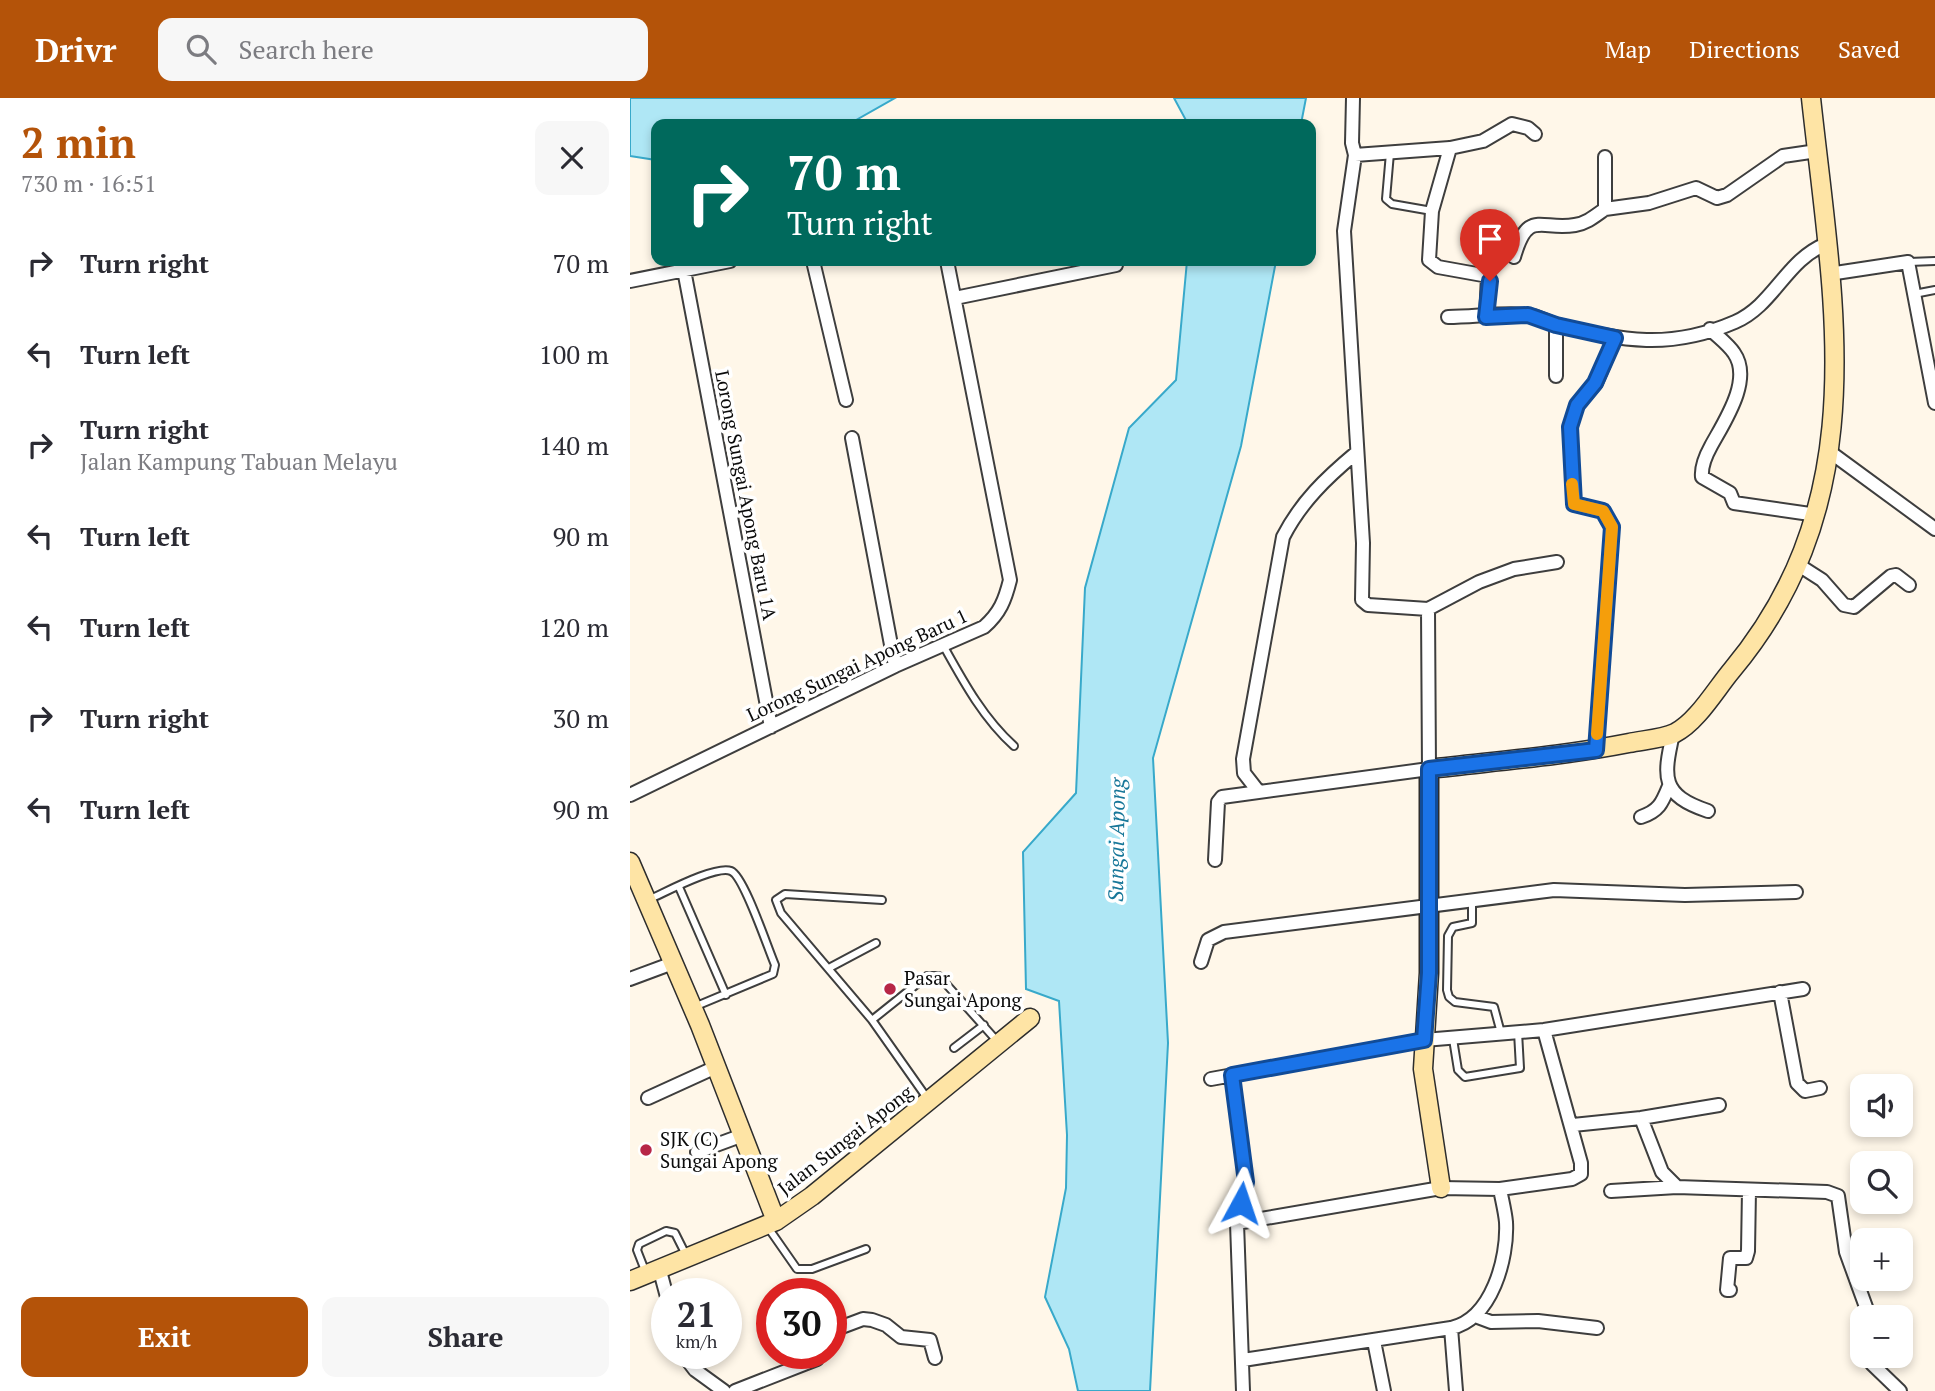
<!DOCTYPE html>
<html lang="en">
<head>
<meta charset="utf-8">
<style>
  body { margin:0; font-family:"PT Serif",serif; background:#f7f7f7; color:#2b2b33; height:100vh; display:flex; flex-direction:column; font-size:26px; white-space:nowrap }
  * { box-sizing:border-box; margin:0 }
  p { font-size:23px; color:#7c7c81 }
  .icon { flex:none; width:38px; height:38px; fill:none; stroke:currentColor; stroke-width:2; stroke-linecap:round; stroke-linejoin:round }
  .map { position:relative; flex:1; overflow:hidden }
  .panel { display:flex; flex-direction:column; background:#fff; width:630px }
  .panel>* { flex:none }
  .hud { position:absolute; left:21px; top:21px; width:665px; height:147px; border-radius:14px; box-shadow:0 4px 10px #0003; background:#00695c; color:#fff; overflow:hidden }
  .buttons { position:absolute; left:1220px; top:976px; display:grid; gap:14px }
  .buttons a { display:grid; place-items:center; width:63px; height:63px; border-radius:14px; background:#fff; box-shadow:0 4px 10px #0003; font-size:35px }
  .speed { position:absolute; left:21px; top:1180px; display:flex; gap:14px; font-size:35px; font-weight:700; text-align:center }
  .speed>* { display:grid; place-content:center; width:91px; height:91px; border-radius:50%; background:#fff; box-shadow:0 4px 10px #0003; line-height:1 }
  .speed small { font-size:18px; font-weight:400 }
  .speed .limit { border:10px solid #d22; background:#fff; color:#111 }
  .pin { position:absolute; display:grid; place-items:center; width:60px; height:60px; color:#fff; margin:-72px -30px; border-radius:50% 50% 50% 0; rotate:-45deg; box-shadow:0 0 7px #0007 }
  .pin .icon { rotate:45deg }
  .me { position:absolute; width:77px; margin:-38px; rotate:5deg; stroke-linejoin:round; filter:drop-shadow(0 0 5px #0008) }
  .turn { display:flex; align-items:center; gap:24px; height:147px; padding:0 21px; font-size:32px }
  .turn .icon { width:91px; height:91px; stroke-width:2.5 }
  .turn b { display:block; font-size:49px; line-height:60px }
  .round { display:grid; place-items:center; flex:none; width:74px; height:74px; border-radius:14px; background:#f7f7f7 }
  .headline { display:flex; align-items:center; justify-content:space-between; height:119px; padding:0 21px }
  h1 { font-size:42px; font-weight:600; line-height:52px; color:#b45309 }
  .button { display:flex; gap:14px; margin-top:auto; padding:14px 21px }
  .button a { flex:1; height:80px; border-radius:14px; background:#b45309; color:#fff; font-size:28px; font-weight:600; line-height:80px; text-align:center }
  .button a+a { background:#f7f7f7; color:#2b2b33 }
  ul { padding:0; list-style:none }
  li { display:flex; align-items:center; gap:21px; height:91px; padding:0 21px }
  li div { flex:1 }
  li b { display:block; font-size:26px }
  li em { font-style:normal }
  header { display:flex; align-items:center; gap:42px; box-sizing:border-box; height:98px; padding:0 35px; background:#b45309; color:#fff }
  header strong { font-size:33px }
  nav { display:flex; gap:38px; margin-inline-start:auto; font-size:24px }
  .search { width:490px; height:63px; background:#f7f7f7; display:flex; align-items:center; gap:18px; box-sizing:border-box; padding:0 24px; border-radius:14px; color:#7c7c81; font-size:26px }
  main { display:flex; flex:1; min-height:0 }
  .map>svg:first-child { display:block }
  .water { fill:#afe7f5; stroke:#38a9ca; stroke-width:2 }
  .lines { fill:none; stroke-linecap:round; stroke-linejoin:round }
  .lane-casing { stroke:#3e3e3e; stroke-width:10 }
  .street-casing { stroke:#3e3e3e; stroke-width:16 }
  .secondary-casing { stroke:#2d2d2d; stroke-width:21 }
  .lane { stroke:#fff; stroke-width:6 }
  .street { stroke:#fff; stroke-width:12 }
  .secondary { stroke:#fee4a5; stroke-width:18 }
  .route-casing { stroke:#114b97; stroke-width:18 }
  .route { stroke:#1a73e8; stroke-width:12 }
  .slow { stroke:#f59e0b; stroke-width:12 }
  .poi-dot { fill:#b72647; stroke:#fff; stroke-width:2.5 }
  .labels { text-anchor:middle; stroke-width:7; stroke-linejoin:round; paint-order:stroke }
  .street-label { font-size:19px; fill:#0b0b0b; stroke:#fff }
  .poi-label { font-size:19px; fill:#0b0b0b; stroke:#fff; text-anchor:start }
  .water-label { font-size:21px; font-style:italic; fill:#187799; stroke:#fff }
</style>
</head>
<body>
<header>
<strong>Drivr</strong>
<div class="search"><svg class="icon" aria-label="search" viewBox="0 0 24 24"><circle cx="10" cy="10" r="6"/><path d="M15 15l6 6"/></svg>Search here</div>
<nav><a>Map</a><a>Directions</a><a>Saved</a></nav>
</header>
<main>
<section class="panel">
<div class="headline"><div><h1>2 min</h1><p>730 m · 16:51</p></div><a class="round"><svg class="icon" aria-label="close" viewBox="0 0 24 24"><path d="M6 6l12 12M18 6L6 18"/></svg></a></div>
<ul>
<li><svg class="icon" aria-label="right" viewBox="0 0 24 24"><path d="M7 20v-9h11M14 6l5 5-5 5"/></svg><div><b>Turn right</b></div><em>70 m</em></li>
<li><svg class="icon" aria-label="left" viewBox="0 0 24 24"><path d="M17 20v-9H6M10 6l-5 5 5 5"/></svg><div><b>Turn left</b></div><em>100 m</em></li>
<li><svg class="icon" aria-label="right" viewBox="0 0 24 24"><path d="M7 20v-9h11M14 6l5 5-5 5"/></svg><div><b>Turn right</b><p>Jalan Kampung Tabuan Melayu</p></div><em>140 m</em></li>
<li><svg class="icon" aria-label="left" viewBox="0 0 24 24"><path d="M17 20v-9H6M10 6l-5 5 5 5"/></svg><div><b>Turn left</b></div><em>90 m</em></li>
<li><svg class="icon" aria-label="left" viewBox="0 0 24 24"><path d="M17 20v-9H6M10 6l-5 5 5 5"/></svg><div><b>Turn left</b></div><em>120 m</em></li>
<li><svg class="icon" aria-label="right" viewBox="0 0 24 24"><path d="M7 20v-9h11M14 6l5 5-5 5"/></svg><div><b>Turn right</b></div><em>30 m</em></li>
<li><svg class="icon" aria-label="left" viewBox="0 0 24 24"><path d="M17 20v-9H6M10 6l-5 5 5 5"/></svg><div><b>Turn left</b></div><em>90 m</em></li>
</ul>
<div class="button"><a>Exit</a><a>Share</a></div>
</section>
<div class="map">
<svg width="1305" height="1293" viewBox="0 0 1305 1293">
  <rect width="100%" height="100%" fill="#fff7e9"/>
  <!-- water -->
  <path class="water" d="M0,0H265L219,26H26V62L0,58Z
    M544,0H676L671,26H558Z
    M557,163H646L611,348L523,660L538,945L520,1293H448L439,1251L415,1199L436,1090L437,1037L429,903L396,891L393,754L446,695L455,490L499,330L546,282Z"/>
  <g class="lines">
    <defs>
      <path id="lane" d="M760,55L756,101L762,106L802,113
        M1279,164L1305,163
        M1284,196L1305,192
        M313,547C333,583 353,620 384,648
        M49,789L96,897
        M20,801C36,794 86,767 101,773C114,778 138,851 145,867L143,876L64,909
        M252,802L155,796L146,802L151,815L242,922L297,1000
        M842,803V825L823,829L818,838L817,892L819,899L825,904L864,909L871,935
        M199,870L246,845
        M242,922L297,878H309L367,943
        M823,941L828,972L835,979L890,970L888,934
        M324,950L354,927
        M137,1128L167,1171H182L236,1151
        M16,1175L7,1152L9,1146L36,1133L45,1135L56,1157"/>
      <path id="street" d="M723,0L722,45L725,57L714,133L733,445L732,502L738,507L798,511L849,484L884,471L927,464
        M820,50L802,113L799,162L808,169L858,178L856,219
        M725,57L820,50L853,43L882,26L898,30L905,36
        M975,59V111L1019,105L1066,90L1087,100L1097,97L1153,58L1187,53
        M884,159C898,110 911,133 945,127C957,125 965,118 975,111
        M183,163L216,302
        M54,172L141,629
        M1199,176L1278,164L1305,305
        M0,183L100,163
        M325,200L486,167
        M818,219C844,219 873,214 898,217C909,218 918,225 928,227C993,243 1040,252 1105,224C1144,207 1156,162 1196,146
        M1080,231C1088,239 1098,246 1104,255C1123,282 1094,324 1081,348C1076,357 1071,369 1072,379L1100,395L1104,405L1187,417
        M926,278V227
        M222,340L265,568
        M1200,354L1305,431
        M1167,466L1192,482L1214,507L1224,509L1261,478L1266,477L1279,487
        M1043,636C1033,680 1031,697 1078,713
        M966,651L982,429L973,413L944,406L940,329L947,307L966,285L985,240
        M628,693L614,675L613,661L653,439C671,404 696,380 726,355
        M0,697L265,568L354,529C370,515 375,502 380,482L317,163
        M1011,719C1029,713 1032,705 1039,688
        M585,762L588,704L592,699L799,671L798,511
        M571,864L578,842L594,834L924,792L1055,797L1166,794
        M0,881L43,865
        M1150,894L1167,985L1175,993L1190,990
        M602,977L616,1084L607,1125L811,1090L870,1091L942,1081L951,1076V1065L914,932
        M581,981L794,942L914,932L1173,891
        M18,1000L86,969
        M1011,1020L1032,1074L1047,1089
        M943,1027L1011,1020L1089,1007
        M67,1054L113,1037
        M981,1093L1047,1089L1197,1094L1208,1098L1216,1154L1240,1220
        M607,1125L613,1293
        M30,1173L37,1199
        M1100,1192H1097L1100,1160H1116L1118,1153L1119,1092
        M845,1218L861,1224L908,1223L967,1230
        M821,1230L826,1293
        M201,1233L233,1221L242,1222L256,1227L271,1239L300,1242L305,1260
        M744,1243L754,1293
        M52,1255L65,1272L94,1293
        M1240,1258L1242,1266L1270,1293
        M613,1262L821,1230C862,1221 878,1160 876,1124C875,1113 872,1102 870,1091
        M105,1293L187,1261L190,1255"/>
      <path id="secondary" d="M0,764L70,927L146,1123
        M811,1090L793,971L799,875V671C866,663 933,658 999,645C1013,642 1032,641 1045,635C1067,624 1086,591 1102,572C1246,399 1203,205 1181,0
        M0,1183L146,1123L182,1098L400,920"/>
    </defs>
    <!-- lane casing -->
    <use href="#lane" class="lane-casing"/>
    <!-- street casing -->
    <use href="#street" class="street-casing"/>
    <!-- secondary casing -->
    <use href="#secondary" class="secondary-casing"/>
    <!-- lane -->
    <use href="#lane" class="lane"/>
    <!-- street -->
    <use href="#street" class="street"/>
    <!-- secondary -->
    <use href="#secondary" class="secondary"/>
  </g>
  <g class="lines">
    <defs>
      <path id="route" d="M611,1105L616,1084L602,977L794,942L799,875V671L966,652L982,429L973,413L944,406L940,329L947,307L965,285L985,240L926,227L898,217L856,219L860,183"/>
    </defs>
    <!-- route casing -->
    <use href="#route" class="route-casing"/>
    <!-- route -->
    <use href="#route" class="route"/>
    <!-- slow -->
    <path class="slow" d="M942,386L944,406L973,413L982,429L967,636"/>
  </g>
  <!-- markers -->
  <g class="poi-dot">
    <circle cx="260" cy="891" r="7"/>
    <circle cx="16" cy="1052" r="7"/>
  </g>
  <g class="labels">
    <!-- street labels -->
    <g class="street-label">
      <text transform="translate(116 397) rotate(79)" y="7">Lorong Sungai Apong Baru 1A</text>
      <text transform="translate(227 567) rotate(-25)" y="7">Lorong Sungai Apong Baru 1</text>
      <text transform="translate(215 1042) rotate(-38)" y="7">Jalan Sungai Apong</text>
    </g>
    <!-- poi labels -->
    <g class="poi-label">
      <text x="274" y="887">Pasar<tspan x="274" dy="22">Sungai Apong</tspan></text>
      <text x="30" y="1048">SJK (C)<tspan x="30" dy="22">Sungai Apong</tspan></text>
    </g>
    <!-- water labels -->
    <g class="water-label">
      <text transform="translate(487 742) rotate(-89)" y="7">Sungai Apong</text>
    </g>
  </g>
</svg>
<div class="buttons">
<a><svg class="icon" aria-label="sound" viewBox="0 0 24 24"><path d="M4 9h4l5-4v14l-5-4H4zM17 9q2 3 0 6"/></svg></a>
<a><svg class="icon" aria-label="search" viewBox="0 0 24 24"><circle cx="10" cy="10" r="6"/><path d="M15 15l6 6"/></svg></a>
<a>+</a>
<a>−</a>
</div>
<div class="speed"><div>21<small>km/h</small></div><div class="limit">30</div></div>
<div class="pin" style="left:860px;top:183px;background:#d93025"><svg class="icon" aria-label="arrive" viewBox="0 0 24 24"><path d="M6 21V4h12l-3 4 3 4H6"/></svg></div>
<svg class="me" style="left:611px;top:1105px" viewBox="-20 -20 40 40"><path d="M0-17L14 15 0 8-14 15z" fill="#1a73e8" stroke="#fff" stroke-width="4"/></svg>
<div class="hud">
<div class="turn"><svg class="icon" aria-label="right" viewBox="0 0 24 24"><path d="M7 20v-9h11M14 6l5 5-5 5"/></svg><div><b>70 m</b>Turn right</div></div>
</div>
</div>
</main>
</body>
</html>
